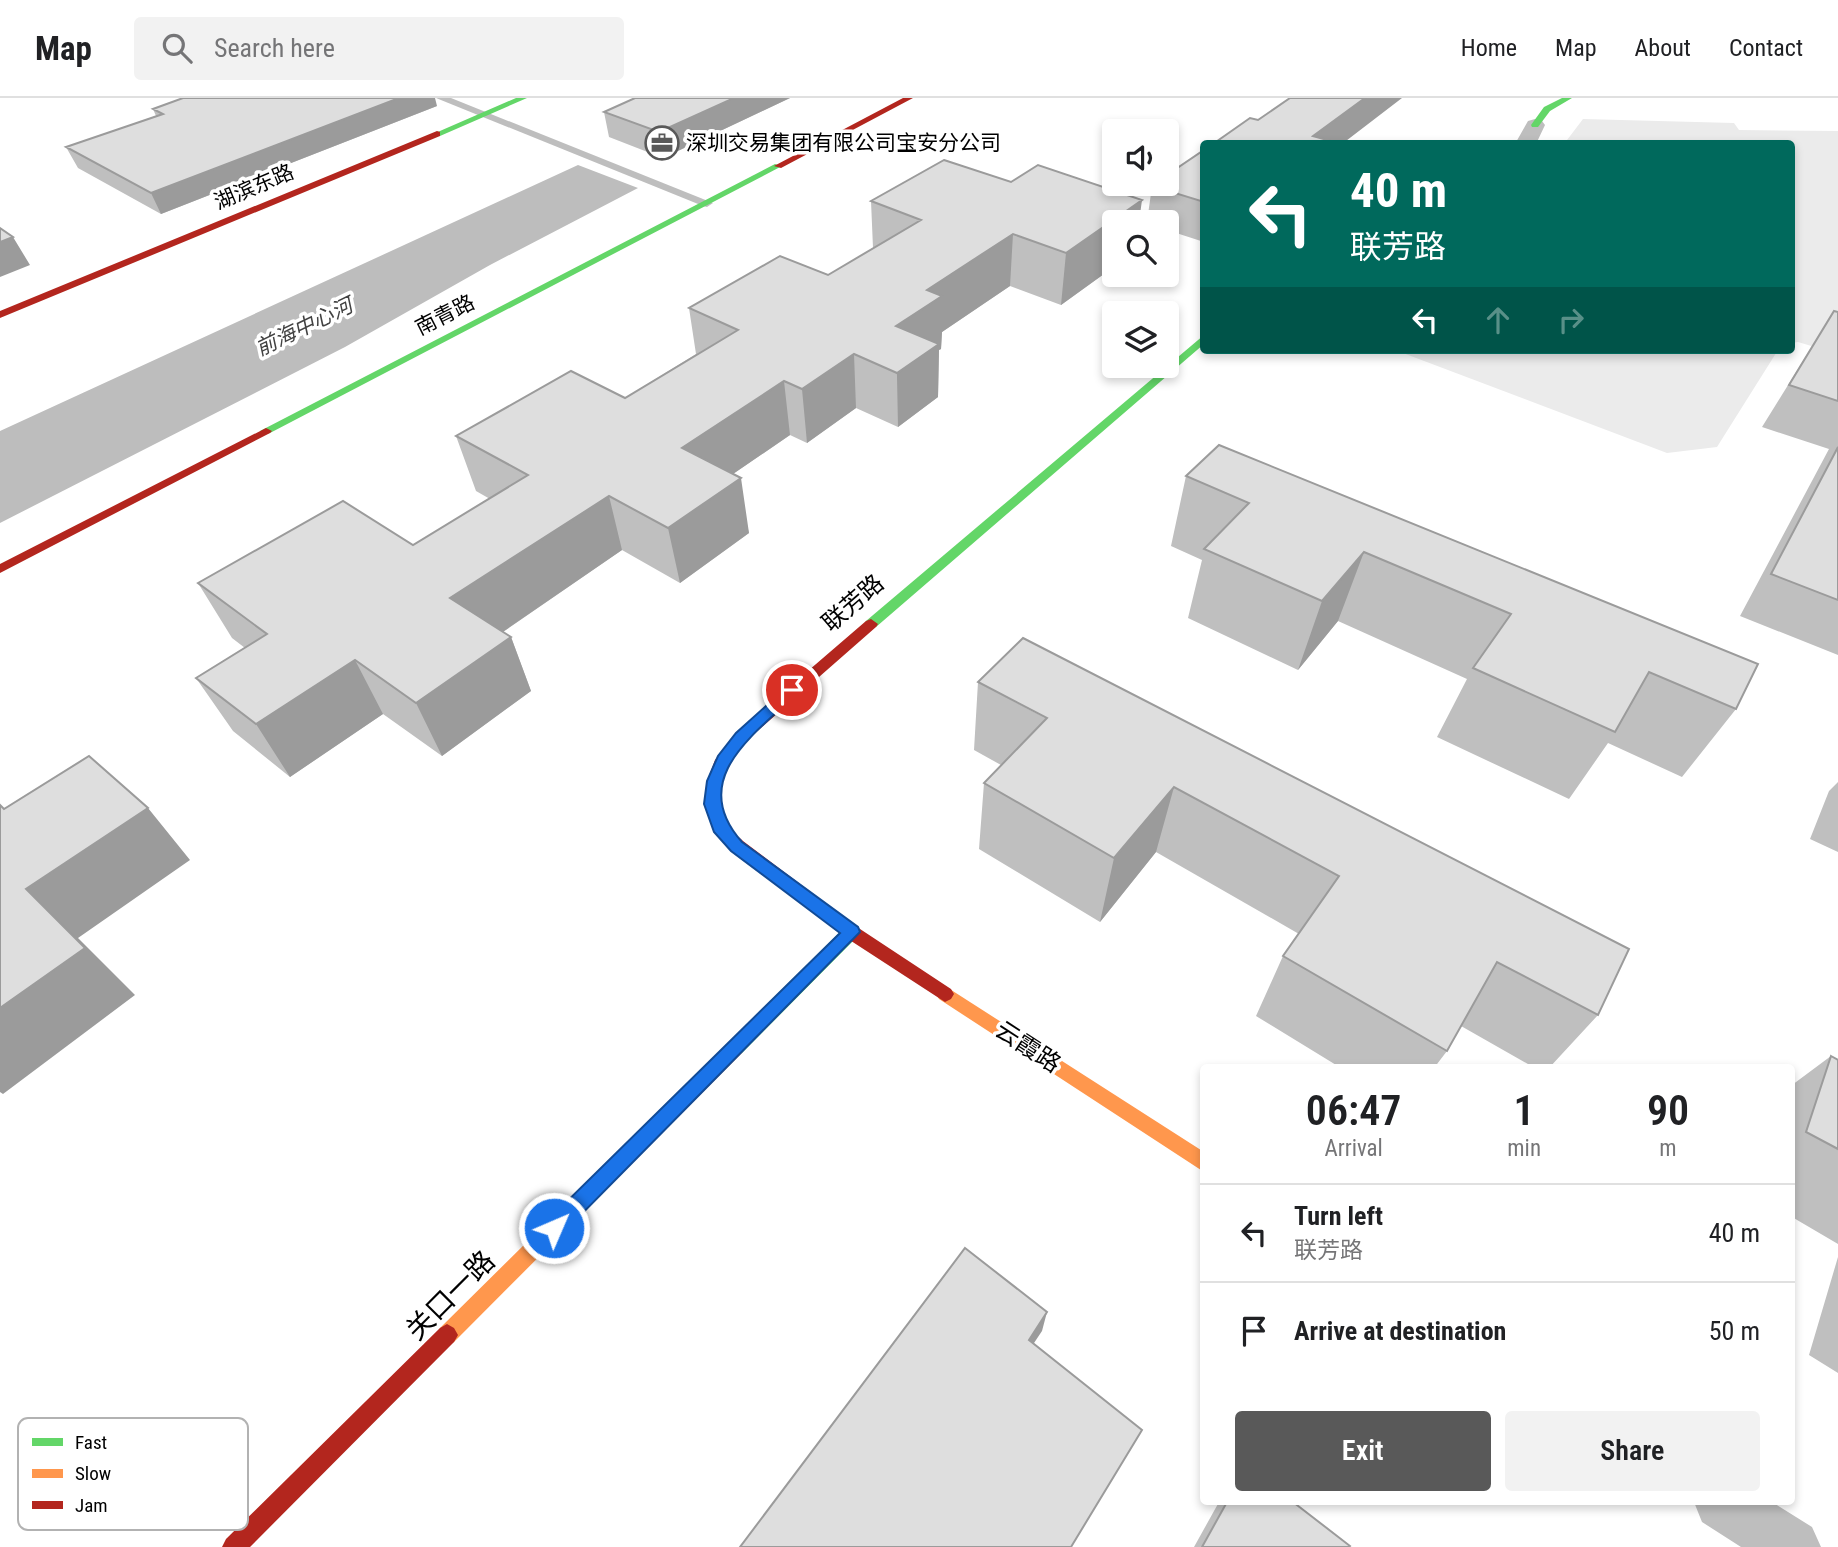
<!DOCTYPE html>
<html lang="en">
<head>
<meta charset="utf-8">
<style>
  body { margin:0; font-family:"Roboto Condensed","Noto Sans SC",sans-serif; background:#f2f2f2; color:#202124; height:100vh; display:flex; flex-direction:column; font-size:26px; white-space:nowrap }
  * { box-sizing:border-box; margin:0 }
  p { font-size:23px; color:#757577 }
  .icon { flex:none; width:38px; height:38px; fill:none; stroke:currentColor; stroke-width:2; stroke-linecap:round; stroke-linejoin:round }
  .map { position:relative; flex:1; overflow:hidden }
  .drawer { position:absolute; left:1200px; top:966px; width:595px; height:441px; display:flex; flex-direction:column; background:#fff; border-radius:7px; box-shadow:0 4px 10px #0003 }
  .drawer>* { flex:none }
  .guide { position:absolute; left:1200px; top:42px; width:595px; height:214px; border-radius:7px; box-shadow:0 4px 10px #0003; background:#00695c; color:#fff; overflow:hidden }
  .fabs { position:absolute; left:1102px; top:21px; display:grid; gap:14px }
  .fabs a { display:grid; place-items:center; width:77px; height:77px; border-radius:7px; background:#fff; box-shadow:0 4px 10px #0003; font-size:35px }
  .pin { position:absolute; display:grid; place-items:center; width:60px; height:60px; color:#fff; margin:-30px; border:4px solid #fff; border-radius:50%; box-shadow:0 2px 7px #0007 }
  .me { position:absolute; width:77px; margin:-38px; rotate:45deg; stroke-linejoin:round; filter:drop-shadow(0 0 5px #0008) }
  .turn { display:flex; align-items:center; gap:24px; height:147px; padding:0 35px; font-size:32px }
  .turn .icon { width:91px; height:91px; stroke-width:2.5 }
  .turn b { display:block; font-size:49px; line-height:60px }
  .lanes { display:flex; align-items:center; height:66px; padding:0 35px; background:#0003; justify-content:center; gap:35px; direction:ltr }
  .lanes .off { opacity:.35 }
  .eta { display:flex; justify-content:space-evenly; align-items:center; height:119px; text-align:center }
  .eta b { font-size:42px; font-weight:600; line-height:49px }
  .button { display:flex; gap:14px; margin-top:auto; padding:14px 35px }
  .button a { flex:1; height:80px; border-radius:7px; background:#595959; color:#fff; font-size:28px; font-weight:600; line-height:80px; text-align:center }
  .button a+a { background:#f2f2f2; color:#202124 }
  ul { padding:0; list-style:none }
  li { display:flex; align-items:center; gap:21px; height:98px; padding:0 35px; border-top:2px solid #e0e0e0 }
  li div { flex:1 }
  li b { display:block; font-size:26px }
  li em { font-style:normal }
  header { display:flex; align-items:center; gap:42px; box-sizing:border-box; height:98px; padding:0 35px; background:#fff; border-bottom:2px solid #e0e0e0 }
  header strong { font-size:33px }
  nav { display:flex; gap:38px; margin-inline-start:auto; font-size:24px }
  .search { width:490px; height:63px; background:#f2f2f2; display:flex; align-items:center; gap:18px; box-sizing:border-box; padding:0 24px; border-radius:7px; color:#757577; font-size:26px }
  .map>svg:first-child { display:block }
  .green { fill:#ebebeb }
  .water { fill:#bdbdbd }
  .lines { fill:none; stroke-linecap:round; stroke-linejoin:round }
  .lane { fill:#bebebe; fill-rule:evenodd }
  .street { fill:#bebebe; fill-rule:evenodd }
  .fast { fill:#63d668; fill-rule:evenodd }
  .slow { fill:#ff974d; fill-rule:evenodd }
  .jam { fill:#b3261e; fill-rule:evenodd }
  .wall { fill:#bfbfbf }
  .shaded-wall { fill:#9b9b9b }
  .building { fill:#dedede; stroke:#9b9b9b; stroke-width:2 }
  .route { fill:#1a73e8; stroke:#114b97; stroke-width:2 }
  .labels { text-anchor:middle; stroke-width:7; stroke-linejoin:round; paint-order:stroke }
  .far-poi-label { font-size:21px; fill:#000; stroke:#fff; text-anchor:start }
  .far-street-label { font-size:21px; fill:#000; stroke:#fff }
  .far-water-label { font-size:21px; font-style:italic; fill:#424242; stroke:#fff }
  .street-label { font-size:24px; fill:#000; stroke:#fff }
  .near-street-label { font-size:28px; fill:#000; stroke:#fff }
  .key { fill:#fff; stroke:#b2b2b2; stroke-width:2 }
  .key-label { font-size:19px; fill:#000 }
</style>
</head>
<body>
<header>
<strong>Map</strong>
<div class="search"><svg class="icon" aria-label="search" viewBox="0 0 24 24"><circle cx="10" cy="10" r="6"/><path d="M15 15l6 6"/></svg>Search here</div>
<nav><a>Home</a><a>Map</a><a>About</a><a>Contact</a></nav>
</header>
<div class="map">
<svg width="1838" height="1449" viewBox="0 0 1838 1449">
  <rect width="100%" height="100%" fill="#fff"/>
  <!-- green -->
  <path class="green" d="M1583,21L1734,25L1739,32L1838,33V256L1798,244L1792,245V46H1564Z
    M1395,252H1778L1717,349L1667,355Z"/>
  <!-- water -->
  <path class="water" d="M578,67L638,90L490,167L345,249L0,425V333Z"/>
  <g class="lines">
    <!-- lane -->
    <path class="lane" d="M436,0H451L713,105L707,109L703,108Z"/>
    <!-- street -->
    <path class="street" d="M1535,21L1542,23L1545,27L1536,46H1515L1528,23Z
      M1694,1404H1772L1812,1429L1821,1449H1741L1702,1424Z"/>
    <!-- fast -->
    <path class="fast" d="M516,0H527L440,38L433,36Z
      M1562,0H1572L1550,13L1538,29H1532L1531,27L1544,9Z
      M775,66L782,68L270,335L266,336L260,333Z
      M1204,237V246L876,529H866L864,526L866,523Z
      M851,827L857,829L859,834L857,839L742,955L736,957L730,955L727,949L730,943L845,829Z"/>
    <!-- slow -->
    <path class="slow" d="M945,888L1204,1054V1074L939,901L936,896L939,891Z
      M736,941L742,943L745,949L742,955L454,1244L447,1248L440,1244L436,1237L440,1230L730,943Z"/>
    <!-- jam -->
    <path class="jam" d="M903,0H913L781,70L774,68Z
      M437,33L440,34V38L0,220V213Z
      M266,330L272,333L270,335L0,475V466Z
      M871,521L878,526L876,529L746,643C728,666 709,698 727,727C730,733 738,738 743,743L857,829L951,891L954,896L951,901L945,904L845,839L731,753L714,734L704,706L707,683L715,662L736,635L866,523Z
      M447,1226L454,1230L458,1237L454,1244L250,1449H222L226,1441L440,1230Z"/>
  </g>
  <!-- wall -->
  <path class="wall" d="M635,0H790L663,60L609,39L604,14Z
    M437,8L161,116L78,70L66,49L156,18L153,11Z
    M1204,52V144L1167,132V124H1147L1152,88Z
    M871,103L1115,124V168L1061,207L1010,188L942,234L941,251L939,252L938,299L898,329L856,310L807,345L790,337L733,376L749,435L680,485L622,452L503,534L511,539L531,593L442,658L383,616L290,679L233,633L196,580L245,550L232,540L198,485L413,447L490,401L476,393L456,338L625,300L696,256L689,210L828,177L873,150Z
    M1834,213L1838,214V557L1740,518L1829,351L1762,329Z
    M1186,378L1736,611L1682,679L1608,645L1569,701L1437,639L1467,581L1338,523L1298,572L1188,520L1202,462L1171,448Z
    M978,584L1598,917L1549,970H1535L1461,928L1447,953L1434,970H1341L1256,918L1283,858L1299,836L1156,754L1100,824L979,751L984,685L1001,667L974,652Z
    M1838,684V754L1810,741L1829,693Z
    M1831,958L1838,962V1146L1792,1119V987Z
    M1838,1159V1275L1809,1257Z
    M1219,1404H1293L1349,1449H1194Z"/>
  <!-- shaded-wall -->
  <path class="shaded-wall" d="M399,0H435L437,8L161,116L151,95Z
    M734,0H790L663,60L659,34Z
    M1365,0H1402L1342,46H1311L1313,38Z
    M1142,102L1139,124H1115V168L1061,207L1066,155Z
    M1013,136L1010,188L942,234L941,251L939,252L938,299L898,329L896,228L927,192Z
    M13,139L30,167L0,179V144Z
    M854,256L856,310L807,345L802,291Z
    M784,283L790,337L692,404L682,350Z
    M741,380L749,435L680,485L668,430Z
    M609,398L622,452L472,555L450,500Z
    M1364,454L1338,523L1298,572L1322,503Z
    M511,539L531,593L442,658L416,605Z
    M355,562L383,616L290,679L256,626Z
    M1174,689L1156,754L1100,824L1114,760Z
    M148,710L190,762L78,840L135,897L3,996L0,994V910L26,791Z
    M1047,1214L1042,1233L1024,1260L1029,1242Z"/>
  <!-- building -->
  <path class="building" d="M183,0H399L151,95L66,49L163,16L153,11Z
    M635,0H734L659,34L604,14Z
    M1290,0H1365L1313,38L1331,43L1327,46H1213L1250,20L1258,22Z
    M1204,52V104L1152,88L1155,86H1167V77Z
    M944,62L1011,84L1038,67L1142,102L1066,155L1013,136L927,192L942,198L896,228L939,246L897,275L854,256L802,291L784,283L682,350L741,380L668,430L609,398L450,500L511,539L416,605L355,562L256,626L196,580L267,536L198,485L343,403L413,447L528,377L456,338L571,273L625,300L738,232L689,210L780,158L828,177L921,122L871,103Z
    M0,130L13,139L0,144Z
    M1834,213L1838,214V303L1789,287Z
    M1219,347L1758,566L1736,611L1649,574L1615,634L1473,570L1511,516L1364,454L1322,503L1204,451L1249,405L1186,378Z
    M1838,349V502L1771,476Z
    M1023,540L1629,851L1598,917L1497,864L1447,953L1283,858L1339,778L1174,689L1114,760L984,685L1047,620L978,584Z
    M89,658L148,710L26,791L85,850L0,910V707L4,711Z
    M1831,958L1838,962V1051L1806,1034Z
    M965,1150L1047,1214L1029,1242L1142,1332L1071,1449H740Z
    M1227,1404H1293L1350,1448L1349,1449H1202Z"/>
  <!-- route -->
  <path class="route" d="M792,587L799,592L797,596C753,637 687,682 742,744L858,829L860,834L561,1137L554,1140L547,1137L544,1130L547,1123L840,835L731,753L714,734L704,706L707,683L718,658L736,635L787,589Z"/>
  <!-- icons -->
  <defs>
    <symbol id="office-ring" viewBox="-11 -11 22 22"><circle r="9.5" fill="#fff" stroke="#595959" stroke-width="1.5"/><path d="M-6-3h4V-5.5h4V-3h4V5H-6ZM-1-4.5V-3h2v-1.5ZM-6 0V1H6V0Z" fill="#595959"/></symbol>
  </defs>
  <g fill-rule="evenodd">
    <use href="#office-ring" x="643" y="26" width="38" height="38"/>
  </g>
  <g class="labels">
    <!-- far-poi labels -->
    <g class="far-poi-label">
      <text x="686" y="52">深圳交易集团有限公司宝安分公司</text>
    </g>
    <!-- far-street labels -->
    <g class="far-street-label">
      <text transform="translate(254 89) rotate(-23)" y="7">湖滨东路</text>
      <text transform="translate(445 217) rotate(-27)" y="7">南青路</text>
    </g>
    <!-- far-water labels -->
    <g class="far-water-label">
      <text transform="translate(304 229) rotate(-26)" y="7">前海中心河</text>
    </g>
    <!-- street labels -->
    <g class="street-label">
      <text transform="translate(853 505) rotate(-41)" y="8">联芳路</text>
      <text transform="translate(1028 949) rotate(33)" y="8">云霞路</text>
    </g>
    <!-- near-street labels -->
    <g class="near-street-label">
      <text transform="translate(450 1197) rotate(-45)" y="10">关口一路</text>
    </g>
  </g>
  <!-- legend -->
  <rect x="18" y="1320" width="230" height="112" rx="10" class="key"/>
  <rect x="32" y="1340" width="31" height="8" fill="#63d668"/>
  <rect x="32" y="1371" width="31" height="9" fill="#ff974d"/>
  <rect x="32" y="1403" width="31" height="8" fill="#b3261e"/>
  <g class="key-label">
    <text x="75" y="1351">Fast</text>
    <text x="75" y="1382">Slow</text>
    <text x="75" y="1414">Jam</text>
  </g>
</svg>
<div class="fabs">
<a><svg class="icon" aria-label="sound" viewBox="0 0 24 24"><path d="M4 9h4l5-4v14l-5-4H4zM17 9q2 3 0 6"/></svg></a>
<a><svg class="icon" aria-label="search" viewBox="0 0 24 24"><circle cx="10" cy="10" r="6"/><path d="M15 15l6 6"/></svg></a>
<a><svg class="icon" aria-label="layers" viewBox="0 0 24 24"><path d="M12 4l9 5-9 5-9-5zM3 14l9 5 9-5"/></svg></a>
</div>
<div class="pin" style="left:792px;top:592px;background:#d93025"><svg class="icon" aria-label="arrive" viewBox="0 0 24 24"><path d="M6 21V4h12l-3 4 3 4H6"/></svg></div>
<svg class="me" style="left:554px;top:1130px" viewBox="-20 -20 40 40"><circle r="17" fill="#1a73e8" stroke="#fff" stroke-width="3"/><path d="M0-11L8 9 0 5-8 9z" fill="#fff"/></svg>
<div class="guide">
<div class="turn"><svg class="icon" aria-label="left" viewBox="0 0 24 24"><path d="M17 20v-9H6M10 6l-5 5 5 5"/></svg><div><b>40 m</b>联芳路</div></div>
<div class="lanes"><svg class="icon" aria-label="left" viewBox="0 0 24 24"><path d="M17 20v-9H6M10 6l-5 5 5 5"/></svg><svg class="icon off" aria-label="ahead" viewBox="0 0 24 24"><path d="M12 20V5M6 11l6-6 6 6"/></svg><svg class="icon off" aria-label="right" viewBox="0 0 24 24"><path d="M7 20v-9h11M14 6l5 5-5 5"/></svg></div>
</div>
<section class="drawer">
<div class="eta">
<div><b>06:47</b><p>Arrival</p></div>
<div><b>1</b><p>min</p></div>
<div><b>90</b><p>m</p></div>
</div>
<ul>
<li><svg class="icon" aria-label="left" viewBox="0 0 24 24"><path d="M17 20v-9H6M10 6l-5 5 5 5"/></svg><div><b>Turn left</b><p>联芳路</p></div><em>40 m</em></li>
<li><svg class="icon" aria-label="arrive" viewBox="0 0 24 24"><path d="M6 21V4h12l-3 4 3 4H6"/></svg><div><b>Arrive at destination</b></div><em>50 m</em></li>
</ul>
<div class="button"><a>Exit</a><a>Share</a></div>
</section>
</div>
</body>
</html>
